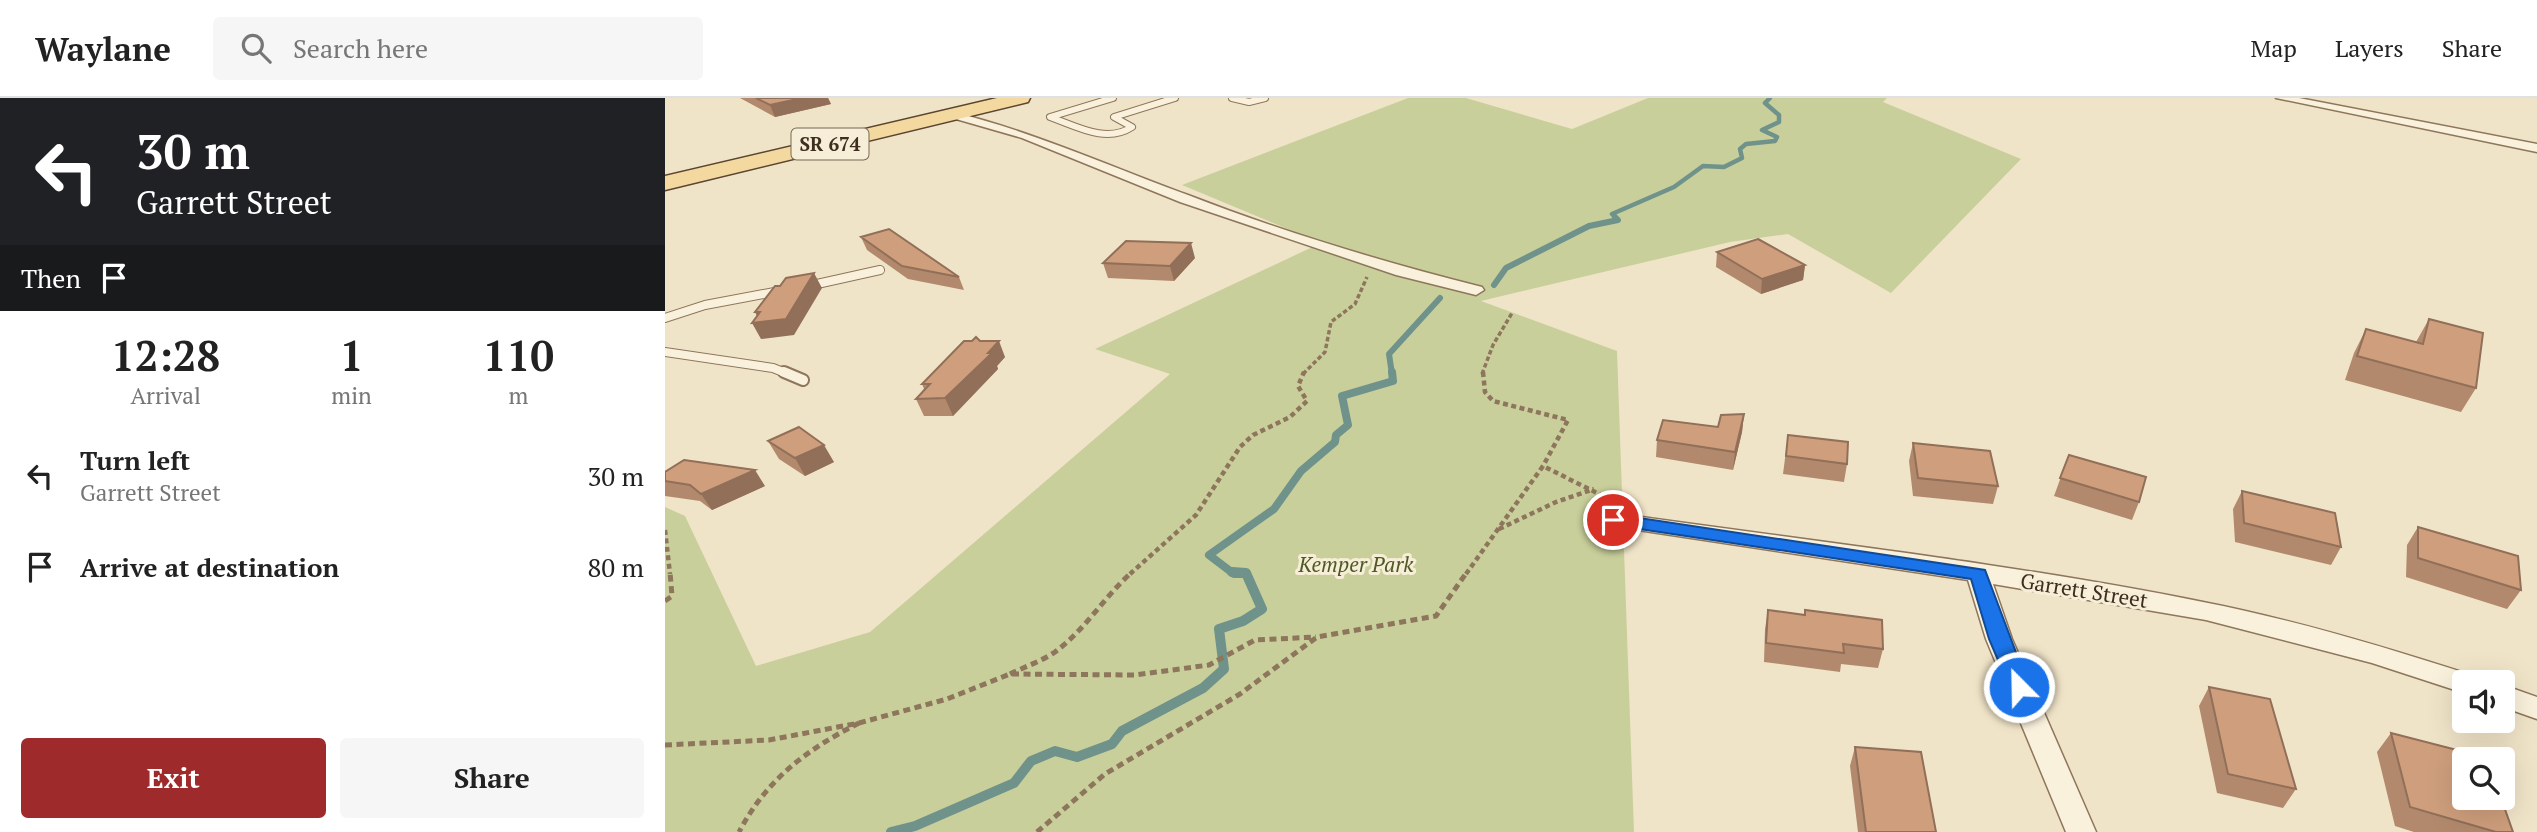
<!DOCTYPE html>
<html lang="en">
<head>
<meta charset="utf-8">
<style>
  body { margin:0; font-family:"PT Serif",serif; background:#f6f6f6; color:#222; height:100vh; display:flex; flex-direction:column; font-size:26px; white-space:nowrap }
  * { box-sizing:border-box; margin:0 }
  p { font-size:23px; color:#767676 }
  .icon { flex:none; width:38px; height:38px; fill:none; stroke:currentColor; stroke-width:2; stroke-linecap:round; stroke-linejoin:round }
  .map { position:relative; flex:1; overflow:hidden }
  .side { display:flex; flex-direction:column; background:#fff; width:665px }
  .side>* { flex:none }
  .guide { background:#202124; color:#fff; overflow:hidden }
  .tools { position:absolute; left:1787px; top:572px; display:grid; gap:14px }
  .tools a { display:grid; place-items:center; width:63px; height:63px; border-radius:7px; background:#fff; box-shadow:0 7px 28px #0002; font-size:35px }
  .pin { position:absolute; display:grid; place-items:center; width:60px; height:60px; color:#fff; margin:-30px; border:4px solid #fff; border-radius:50%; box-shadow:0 2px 7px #0007 }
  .me { position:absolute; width:77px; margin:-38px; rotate:337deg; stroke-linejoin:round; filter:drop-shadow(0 0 5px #0008) }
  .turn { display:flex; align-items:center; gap:24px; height:147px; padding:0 21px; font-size:32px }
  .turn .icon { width:91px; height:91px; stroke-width:2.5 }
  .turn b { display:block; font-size:49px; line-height:60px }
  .then { display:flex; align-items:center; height:66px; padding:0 21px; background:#0003; gap:14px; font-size:26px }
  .eta { display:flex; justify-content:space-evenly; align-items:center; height:119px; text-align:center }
  .eta b { font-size:42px; font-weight:800; line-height:49px }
  .action { display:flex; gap:14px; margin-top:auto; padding:14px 21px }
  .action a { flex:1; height:80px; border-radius:7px; background:#9e2a2b; color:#fff; font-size:28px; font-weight:800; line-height:80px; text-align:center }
  .action a+a { background:#f6f6f6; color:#222 }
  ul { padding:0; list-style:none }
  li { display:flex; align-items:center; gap:21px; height:91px; padding:0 21px }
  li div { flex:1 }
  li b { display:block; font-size:26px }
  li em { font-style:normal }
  header { display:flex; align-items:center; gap:42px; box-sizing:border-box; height:98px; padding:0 35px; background:#fff; border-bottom:2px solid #e0e0e0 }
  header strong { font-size:33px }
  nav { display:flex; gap:38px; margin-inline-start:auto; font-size:24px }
  .search { width:490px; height:63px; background:#f6f6f6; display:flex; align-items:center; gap:18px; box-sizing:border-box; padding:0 24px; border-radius:7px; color:#767676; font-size:26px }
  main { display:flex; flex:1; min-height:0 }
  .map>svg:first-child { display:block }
  .green { fill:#c9cf9b }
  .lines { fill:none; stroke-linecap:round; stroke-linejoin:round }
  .stream-far3 { stroke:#6f938a; stroke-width:4.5 }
  .stream-far2 { stroke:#6f938a; stroke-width:6 }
  .stream-far1 { stroke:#6f938a; stroke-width:8 }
  .stream { stroke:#6f938a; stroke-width:10 }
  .service-far2-casing { stroke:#8d765c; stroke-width:8 }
  .service-far1-casing { stroke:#8d765c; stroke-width:10 }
  .service-casing { stroke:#8d765c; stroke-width:14 }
  .minor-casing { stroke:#8d765c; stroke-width:3 }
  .primary-casing { stroke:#5b4430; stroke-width:3 }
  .path-far2 { stroke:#8d765c; stroke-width:3.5; stroke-dasharray:4.5 2.5; stroke-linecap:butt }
  .path-far1 { stroke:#8d765c; stroke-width:4.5; stroke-dasharray:5 3.5; stroke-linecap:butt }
  .path { stroke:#8d765c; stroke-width:5; stroke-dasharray:7 4.5; stroke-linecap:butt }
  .service-far2 { stroke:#faf1dc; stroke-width:6 }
  .service-far1 { stroke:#faf1dc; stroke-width:8 }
  .service { stroke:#faf1dc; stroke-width:10 }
  .minor { fill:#faf1dc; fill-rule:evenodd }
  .primary { fill:#f3d9a0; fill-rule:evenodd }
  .wall { fill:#b2896c }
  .shaded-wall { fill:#916f58 }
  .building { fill:#cf9f7d; stroke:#916f58; stroke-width:2 }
  .route { fill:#1a73e8; stroke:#114b97; stroke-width:2 }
  .labels { text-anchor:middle; stroke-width:6; stroke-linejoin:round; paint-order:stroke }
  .shield { fill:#f7eed8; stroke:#756857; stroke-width:2 }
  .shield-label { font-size:19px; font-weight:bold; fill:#3d2e20 }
  .park-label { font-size:21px; font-style:italic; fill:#4d5a26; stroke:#f7eed8 }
  .street-label { font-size:21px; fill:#3d2e20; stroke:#f7eed8 }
</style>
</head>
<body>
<header>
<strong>Waylane</strong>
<div class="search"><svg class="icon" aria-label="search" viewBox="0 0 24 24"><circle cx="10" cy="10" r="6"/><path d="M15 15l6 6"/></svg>Search here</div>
<nav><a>Map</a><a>Layers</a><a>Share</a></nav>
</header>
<main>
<section class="side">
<div class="guide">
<div class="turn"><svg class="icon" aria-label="left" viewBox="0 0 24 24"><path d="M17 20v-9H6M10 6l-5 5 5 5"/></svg><div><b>30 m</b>Garrett Street</div></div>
<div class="then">Then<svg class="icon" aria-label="arrive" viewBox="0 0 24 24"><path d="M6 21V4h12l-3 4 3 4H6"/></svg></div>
</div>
<div class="eta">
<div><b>12:28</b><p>Arrival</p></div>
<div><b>1</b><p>min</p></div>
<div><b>110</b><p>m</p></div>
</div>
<ul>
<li><svg class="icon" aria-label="left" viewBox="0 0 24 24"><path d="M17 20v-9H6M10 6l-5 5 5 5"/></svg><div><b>Turn left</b><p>Garrett Street</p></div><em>30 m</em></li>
<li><svg class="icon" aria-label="arrive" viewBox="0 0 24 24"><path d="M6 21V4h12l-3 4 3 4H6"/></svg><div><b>Arrive at destination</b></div><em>80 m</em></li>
</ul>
<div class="action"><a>Exit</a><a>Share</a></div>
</section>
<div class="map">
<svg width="1872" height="734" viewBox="0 0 1872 734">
  <rect width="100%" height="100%" fill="#f0e4c8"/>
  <!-- green -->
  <path class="green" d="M743,0H801L907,31L983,0H1222L1218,4L1356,61L1226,195L1123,136L1065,144L816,203L952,253L969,734H0V409L20,418L91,568L205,534L505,276L430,251L656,145L517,87Z"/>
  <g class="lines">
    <!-- stream-far3 -->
    <path class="stream-far3" d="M952,121L947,116L1009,89L1038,68L1059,69L1077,60L1075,51L1081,46L1110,43L1112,39L1097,32L1114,24V17L1100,5L1105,0"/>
    <!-- stream-far2 -->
    <path class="stream-far2" d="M829,187L841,170L924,128L953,122L950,119
      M727,276L724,256L775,200"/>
    <!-- stream-far1 -->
    <path class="stream-far1" d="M582,476H569L544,457L609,411L636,373L670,344L671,337L683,327L677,298L728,283L727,274"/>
    <!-- stream -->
    <path class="stream" d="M226,734L250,728L349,685L366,663L390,653L412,659L447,646L457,633L538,590L559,571L554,531L578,523L597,511L581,475L567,474"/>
    <defs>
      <path id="service-far2" d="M448,0L385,19C411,28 441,46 467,29L449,19L510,0
        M567,0L584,4L600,0"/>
      <path id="service-far1" d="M143,188L215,172
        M0,220L40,207L120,192
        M0,254L108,270L123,276"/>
      <path id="service" d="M119,274L138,282"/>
      <path id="minor" d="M1611,0H1634L1872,46V54Z
        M288,14C369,34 444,68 523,97C618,134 718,164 817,189L819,192L811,197L731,177L515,104L357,40L284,19V15Z
        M948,415C1145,443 1344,465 1538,504C1630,522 1720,549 1809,578L1812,584H1799V595L1707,565L1541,522L1328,486L1347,541L1431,734H1401L1321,541L1303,482L940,427L937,422L940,417Z
        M1838,587L1872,599V621L1838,609Z"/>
      <path id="primary" d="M332,0H365L363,4L0,92V78Z"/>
    </defs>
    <!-- service-far2 casing -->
    <use href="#service-far2" class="service-far2-casing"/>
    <!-- service-far1 casing -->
    <use href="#service-far1" class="service-far1-casing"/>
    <!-- service casing -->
    <use href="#service" class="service-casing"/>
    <!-- minor casing -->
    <use href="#minor" class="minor-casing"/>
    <!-- primary casing -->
    <use href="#primary" class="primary-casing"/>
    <!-- path-far2 -->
    <path class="path-far2" d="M638,276L660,254L666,224L690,206L702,179
      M817,276L828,247L847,215"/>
    <!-- path-far1 -->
    <path class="path-far1" d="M818,274L820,294L828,303L903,322L878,368
      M834,431L891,404L929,391
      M0,432L5,476
      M465,476L531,417L575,349L588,337L625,319L642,303L633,288L639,274
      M801,476L878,368L946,402"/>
    <!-- path -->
    <path class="path" d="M0,503L7,498L5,474
      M345,576C359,569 377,563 390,554C420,532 439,499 467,474
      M194,625L282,601L345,576L470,577L544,567L590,542L651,539
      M0,647L104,642L194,625C141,652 102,681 74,734
      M372,734L440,676L575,596L652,539L771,518L802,474"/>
    <!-- service-far2 -->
    <use href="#service-far2" class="service-far2"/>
    <!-- service-far1 -->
    <use href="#service-far1" class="service-far1"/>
    <!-- service -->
    <use href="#service" class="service"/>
    <!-- minor -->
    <use href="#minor" class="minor"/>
    <!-- primary -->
    <use href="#primary" class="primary"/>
  </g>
  <!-- wall -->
  <path class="wall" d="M75,0H163L166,6L110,19Z
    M196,139L294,179L299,192L243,181L202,152Z
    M1052,154L1140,167L1138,182L1096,196L1051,169Z
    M530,160L509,183L443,180L438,165Z
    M1764,221L1811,290L1796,314L1680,282L1689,255L1701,231L1751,244Z
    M307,243H315L340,259L332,268L333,271L288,318H259L251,301L259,291L257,286Z
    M1079,316L1077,334L1068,372L991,359L992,342L1053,329Z
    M1123,337L1182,366L1179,384L1118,376Z
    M103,343L169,364L140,378L114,361Z
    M1248,345L1333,388L1328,406L1248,398L1244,363Z
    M1404,357L1474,404L1467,422L1389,398Z
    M0,374L100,388L47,412L35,403L0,398Z
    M1577,393L1676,449L1666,467L1570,444L1568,411Z
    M1753,429L1856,492L1842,511L1741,479L1742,447Z
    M1103,512L1139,517L1140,512L1218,551L1213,570L1176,566L1175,574L1099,564L1100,531Z
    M1544,589L1631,691L1618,710L1552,695L1534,608Z
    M1726,635L1848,734H1749L1730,728L1712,654Z
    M1190,649L1271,734H1193L1185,668Z"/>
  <!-- shaded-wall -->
  <path class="shaded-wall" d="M137,0H163L166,6L110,19L105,7Z
    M526,145L530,160L509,183L505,168Z
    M1140,167L1138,182L1096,196L1097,181Z
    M149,175L157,190L129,237L96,241L87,225L95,224L90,214Z
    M334,243L340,259L332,268L333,271L288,318L280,300Z
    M1079,316L1077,334L1068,372L1070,354Z
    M159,347L169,364L140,378L130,360Z
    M90,372L100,388L47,412L36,396Z"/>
  <!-- building -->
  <path class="building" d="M91,0H137L105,7Z
    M224,131L294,179L237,168L196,139Z
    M1093,141L1140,167L1097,181L1052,154Z
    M461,143L526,145L505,168L438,165Z
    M149,175L121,221L87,225L95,214H90L110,188H115L121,180Z
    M1764,221L1818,235L1811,290L1692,258L1701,231L1758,246Z
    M311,239L315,243H334L323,255H327L280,300L251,301L265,286H257L299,243H307Z
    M1079,316L1070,354L992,342L998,322L1053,329L1056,317Z
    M134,329L159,347L130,360L103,343Z
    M1123,337L1183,344L1182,366L1121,358Z
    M1248,345L1325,353L1333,388L1253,380Z
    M1404,357L1481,379L1474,404L1395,380Z
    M19,362L90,372L36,396L25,387L0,383V374Z
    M1577,393L1670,415L1676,449L1579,425Z
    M1753,429L1853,458L1856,492L1753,460Z
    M1103,512L1140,517V512L1217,522L1218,551L1178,546L1179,555L1101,545Z
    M1544,589L1605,601L1631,691L1563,676Z
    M1726,635L1823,660V662H1799V700H1836L1848,734H1831L1745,709Z
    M1190,649L1256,654L1271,734H1201Z"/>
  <!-- route -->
  <path class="route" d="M948,416L1320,472L1364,589L1361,595H1347L1324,541L1306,481L942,426L939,422L942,418Z"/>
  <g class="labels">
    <!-- shield labels -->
    <rect class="shield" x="126.5" y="30.5" width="77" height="31" rx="5"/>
    <g class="shield-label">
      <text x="165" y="53">SR 674</text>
    </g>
    <!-- park labels -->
    <g class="park-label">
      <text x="691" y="474">Kemper Park</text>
    </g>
    <!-- street labels -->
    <g class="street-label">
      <text transform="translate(1419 493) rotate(9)" y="7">Garrett Street</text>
    </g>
  </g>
</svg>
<div class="tools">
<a><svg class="icon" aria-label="sound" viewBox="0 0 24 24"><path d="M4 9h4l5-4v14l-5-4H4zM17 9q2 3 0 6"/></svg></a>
<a><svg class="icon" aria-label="search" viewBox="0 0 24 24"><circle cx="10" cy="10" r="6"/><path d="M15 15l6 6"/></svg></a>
</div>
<div class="pin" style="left:948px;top:422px;background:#d93025"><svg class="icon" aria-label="arrive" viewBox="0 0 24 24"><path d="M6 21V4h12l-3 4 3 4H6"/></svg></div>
<svg class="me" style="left:1354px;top:589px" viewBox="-20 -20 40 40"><circle r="17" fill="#1a73e8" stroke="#fff" stroke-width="3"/><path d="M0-11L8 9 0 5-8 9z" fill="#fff"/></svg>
</div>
</main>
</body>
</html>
